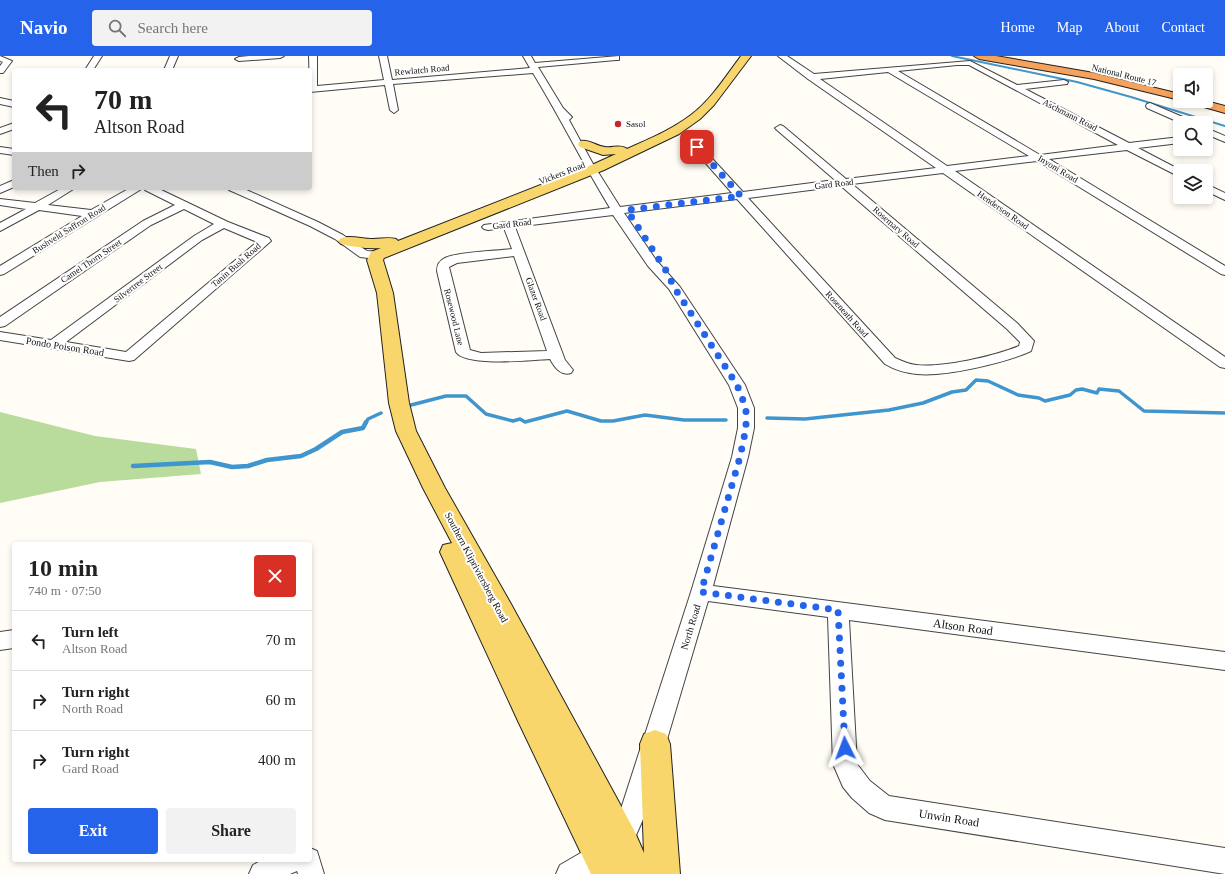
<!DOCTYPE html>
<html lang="en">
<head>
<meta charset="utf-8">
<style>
  body { margin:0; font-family:Georgia,serif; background:#f2f2f2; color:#222; height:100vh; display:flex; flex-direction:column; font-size:15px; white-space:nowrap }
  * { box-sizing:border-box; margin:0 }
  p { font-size:13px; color:#767676 }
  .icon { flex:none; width:22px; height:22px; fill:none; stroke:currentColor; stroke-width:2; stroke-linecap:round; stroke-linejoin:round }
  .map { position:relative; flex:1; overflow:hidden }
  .details { position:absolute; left:12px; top:486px; width:300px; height:320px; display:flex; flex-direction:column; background:#fff; border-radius:4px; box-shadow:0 2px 6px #0003 }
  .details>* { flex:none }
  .top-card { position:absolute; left:12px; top:12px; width:300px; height:122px; border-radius:4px; box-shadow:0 2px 6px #0003; background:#fff; color:#222; overflow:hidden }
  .buttons { position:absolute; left:1173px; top:12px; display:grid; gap:8px }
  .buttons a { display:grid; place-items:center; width:40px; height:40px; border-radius:4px; background:#fff; box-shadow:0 2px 6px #0003; font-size:20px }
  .pin { position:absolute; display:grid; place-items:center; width:34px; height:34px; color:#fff; margin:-17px; border-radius:8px; box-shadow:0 2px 6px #0006 }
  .me { position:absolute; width:44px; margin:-22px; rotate:357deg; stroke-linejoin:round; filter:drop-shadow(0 0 3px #0008) }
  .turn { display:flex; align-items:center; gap:14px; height:84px; padding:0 16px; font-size:18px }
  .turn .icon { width:52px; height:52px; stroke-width:2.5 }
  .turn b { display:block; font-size:28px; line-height:34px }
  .then { display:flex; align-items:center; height:38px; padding:0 16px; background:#0003; gap:8px; font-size:15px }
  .round { display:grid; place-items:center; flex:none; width:42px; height:42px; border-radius:4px; background:#f2f2f2 }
  .overview { display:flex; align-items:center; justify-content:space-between; height:68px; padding:0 16px }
  h1 { font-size:24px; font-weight:700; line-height:30px }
  .cta { display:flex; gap:8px; margin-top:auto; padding:8px 16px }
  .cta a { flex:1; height:46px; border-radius:4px; background:#2563eb; color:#fff; font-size:16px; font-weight:700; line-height:46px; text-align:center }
  .cta a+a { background:#f2f2f2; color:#222 }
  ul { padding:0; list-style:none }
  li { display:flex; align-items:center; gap:12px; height:60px; padding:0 16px; border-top:1px solid #e0e0e0 }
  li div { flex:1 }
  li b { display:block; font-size:15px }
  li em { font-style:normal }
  header { display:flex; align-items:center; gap:24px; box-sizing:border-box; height:56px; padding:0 20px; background:#2563eb; color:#fff }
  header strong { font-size:19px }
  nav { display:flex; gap:22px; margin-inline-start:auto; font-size:14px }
  .search { width:280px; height:36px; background:#f2f2f2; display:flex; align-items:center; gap:10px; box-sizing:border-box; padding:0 14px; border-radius:4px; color:#767676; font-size:15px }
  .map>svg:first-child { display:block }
  .forest { fill:#b9dc9c }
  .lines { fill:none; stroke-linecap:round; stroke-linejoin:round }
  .stream-far2 { stroke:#3f96cf; stroke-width:2 }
  .stream-far1 { stroke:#3f96cf; stroke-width:3.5 }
  .stream { stroke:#3f96cf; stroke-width:4.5 }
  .minor-casing { stroke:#444; stroke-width:2 }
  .major-casing { stroke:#222; stroke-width:2 }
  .highway-casing { stroke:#222; stroke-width:2 }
  .minor { fill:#fff; fill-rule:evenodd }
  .major { fill:#f9d66b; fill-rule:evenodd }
  .highway { fill:#f5a25d; fill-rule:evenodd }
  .route { stroke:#2563eb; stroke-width:7; stroke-dasharray:0 12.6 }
  .poi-dot { fill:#c4262e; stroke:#fff; stroke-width:1.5 }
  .labels { text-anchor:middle; stroke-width:4; stroke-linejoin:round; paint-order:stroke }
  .far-street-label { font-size:9px; fill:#111; stroke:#fff }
  .far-poi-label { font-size:9px; fill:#111; stroke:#fff; text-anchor:start }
  .street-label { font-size:10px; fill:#111; stroke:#fff }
  .near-street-label { font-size:12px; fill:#111; stroke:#fff }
</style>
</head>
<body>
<header>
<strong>Navio</strong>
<div class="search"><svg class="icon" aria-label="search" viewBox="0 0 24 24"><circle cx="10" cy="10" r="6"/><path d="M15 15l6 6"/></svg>Search here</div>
<nav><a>Home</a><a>Map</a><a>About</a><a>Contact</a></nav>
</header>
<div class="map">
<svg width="1225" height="818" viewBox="0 0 1225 818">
  <rect width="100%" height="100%" fill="#fffdf5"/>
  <!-- forest -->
  <path class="forest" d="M0,356L95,380L196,393L201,418L100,426L0,447Z"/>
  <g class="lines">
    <!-- stream-far2 -->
    <path class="stream-far2" d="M952,0L1077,26L1131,41L1225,70"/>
    <!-- stream-far1 -->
    <path class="stream-far1" d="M411,349L446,340H466L486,358L513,365L520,363L525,366L567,355L601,365H613L645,359L684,364H726
      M767,362L805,363L889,354L923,347L952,336L966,334L976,324L988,325L1018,339L1039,342L1045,345L1070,339L1076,334L1082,333L1097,337L1099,333L1119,335L1144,355L1225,357
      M366,367L368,363L381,357"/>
    <!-- stream -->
    <path class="stream" d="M133,410L210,406L232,411L248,410L267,404L301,400L316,393L342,376L363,372L366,366"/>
    <defs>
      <path id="minor" d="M0,0L12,5L3,17H0V10L3,6L0,5Z
        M94,0H102L93,14H85Z
        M170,0H178L172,14H164Z
        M249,0H284L280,2L239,5L235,3L239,1Z
        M309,0H317V30L384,24L379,0H387L392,24L530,12L523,0H531L535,7L619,0V4H616L538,11L563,52L572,61L569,64L593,108L620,151L732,137L688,87L686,85L691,82L694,83L743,136L835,124L777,74L775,72L780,69L783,70L846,123L936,112L808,23L778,0H787L814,18L970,5L1017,29L1064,24L1068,26L1067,28L1025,33L1129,87L1180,81V87L1138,92L1182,115H1180V121L1127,94L1049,103L1225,210V219L1221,218L1037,105L955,115L1225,301V312L1220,311L943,117L852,128L1017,267L1034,285L1031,295C1005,307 945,321 917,318C906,317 895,314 885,308L737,143L624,157L656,204L680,231L745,329L754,352V372L748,401L713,530L1225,596V614L849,564L857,708L870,725L889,740L1225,792V818L885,764L869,757L852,742L843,731L833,708L828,561L708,545L644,761L630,793L609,809L594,818H556L560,809L591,791L612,775L619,759L691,536L732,401L738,372V352L729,329L669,233L648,210L613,159L515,171L565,304L573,314L571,317C561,320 555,312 550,303C532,304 466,311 456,296L437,215C437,209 439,205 445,202C457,196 496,195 512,193L504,172L488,174L484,173L482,171L484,169L610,152C583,108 560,61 533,17L393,28L398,54L394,57L390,54L385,29L310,36ZM957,9H969L1118,89L1040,99L898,15ZM888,16L1029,100L947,110L820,23ZM841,130L1007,273L1020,286L1019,290C995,300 942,312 916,309C908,308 902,305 895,302L748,142ZM514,200L547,295L481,297L470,294L449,211L457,207Z
        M0,42L14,45V51L0,48Z
        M1150,47L1192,65L1194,67H1181L1147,52L1146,50L1147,48Z
        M14,67V73L0,78V72Z
        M1206,72L1225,80V86L1206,78Z
        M0,91L14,93V99L0,97Z
        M14,124V131L0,137V130Z
        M1206,128L1225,137V144L1206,135Z
        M62,132H75L48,149L91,154L130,132H143L4,218L0,219V210L82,160L39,154L0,175V167L26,153L0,149V143L35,147Z
        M144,132H157L228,166L269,182L271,185L134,304L129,305L0,284V276L51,284L194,180L214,168L184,153L151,169L5,270L0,271V261L143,165L175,149L145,134ZM224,172L257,186L126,296L66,286L202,184Z
        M228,132H242L318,166L343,179L367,195L381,196L383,199L381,202L377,203L360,201L335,183L310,170L229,134Z
        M14,574V592L0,594V576Z
        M310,792L317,795L324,818H298L297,815L290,818H249L253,809L262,804H310Z"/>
      <path id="major" d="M741,0H751L714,49L700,63L679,78L604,114L384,202L383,204L393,237L409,347L416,375L445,432L511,548L633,772L644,797L640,688L644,678L655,674L666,678L670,688L680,818H591L518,665L440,496L443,489L452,487L423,432L396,375L389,347L377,237L367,204L371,196L381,192C368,193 353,191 341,188L338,185L341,182C351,179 362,183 373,183C381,183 388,181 396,183L398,185L594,108L616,98L603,99L580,91L578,88L580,85C589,83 596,90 605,91C613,92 621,88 627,93C649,83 671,74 691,59C711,44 726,20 741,0Z"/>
      <path id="highway" d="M974,0H996L1094,17L1180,38V44L1094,23L979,3Z
        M1188,45H1206L1225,50V57L1190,47Z"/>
    </defs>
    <!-- minor casing -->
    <use href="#minor" class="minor-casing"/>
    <!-- major casing -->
    <use href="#major" class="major-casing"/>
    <!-- highway casing -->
    <use href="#highway" class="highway-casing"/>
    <!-- minor -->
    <use href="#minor" class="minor"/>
    <!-- major -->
    <use href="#major" class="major"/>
    <!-- highway -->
    <use href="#highway" class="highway"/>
  </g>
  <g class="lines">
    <!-- route -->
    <path class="route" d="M697,91L741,140L627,154L667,216L674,231L737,329L746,352V372L740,401L701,536L838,554L845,692"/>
  </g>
  <!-- markers -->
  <circle class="poi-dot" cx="618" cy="68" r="4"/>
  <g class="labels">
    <!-- far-street labels -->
    <g class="far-street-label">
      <text transform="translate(422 14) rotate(-5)" y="3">Rewlatch Road</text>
      <text transform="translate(1124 19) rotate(14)" y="3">National Route 17</text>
      <text transform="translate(1070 59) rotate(27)" y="3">Aschmann Road</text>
      <text transform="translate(1058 113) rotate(31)" y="3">Inyoni Road</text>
      <text transform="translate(562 117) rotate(-21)" y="3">Vickers Road</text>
      <text transform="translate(834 128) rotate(-7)" y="3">Gard Road</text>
      <text transform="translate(1003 154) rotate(35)" y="3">Henderson Road</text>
      <text transform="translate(512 168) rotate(-7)" y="3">Gard Road</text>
      <text transform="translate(896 171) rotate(41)" y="3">Rosemary Road</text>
      <text transform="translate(69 173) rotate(-32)" y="3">Bushveld Saffron Road</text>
      <text transform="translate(91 205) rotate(-34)" y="3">Camel Thorn Street</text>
      <text transform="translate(236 209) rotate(-41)" y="3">Tanin Bush Road</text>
      <text transform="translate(138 227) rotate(-37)" y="3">Silvertree Street</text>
      <text transform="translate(536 243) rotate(70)" y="3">Glazer Road</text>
      <text transform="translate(847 258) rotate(48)" y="3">Roseneath Road</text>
      <text transform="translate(454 261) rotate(76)" y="3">Rosewood Lane</text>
    </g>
    <!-- far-poi labels -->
    <g class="far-poi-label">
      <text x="626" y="71">Sasol</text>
    </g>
    <!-- street labels -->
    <g class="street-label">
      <text transform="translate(65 290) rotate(9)" y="4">Pondo Poison Road</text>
      <text transform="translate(477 511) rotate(62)" y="4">Southern Klipriviersberg Road</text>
      <text transform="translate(690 571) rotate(-73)" y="4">North Road</text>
    </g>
    <!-- near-street labels -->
    <g class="near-street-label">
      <text transform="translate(963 571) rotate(8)" y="4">Altson Road</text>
      <text transform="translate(949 762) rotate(9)" y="4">Unwin Road</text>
    </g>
  </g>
</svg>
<div class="buttons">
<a><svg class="icon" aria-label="sound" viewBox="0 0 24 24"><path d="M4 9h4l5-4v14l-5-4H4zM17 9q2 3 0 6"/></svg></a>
<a><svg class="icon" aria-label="search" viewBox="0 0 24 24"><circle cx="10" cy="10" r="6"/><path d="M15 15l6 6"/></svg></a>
<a><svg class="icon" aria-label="layers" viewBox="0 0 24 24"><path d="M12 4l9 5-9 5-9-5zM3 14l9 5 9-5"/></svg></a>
</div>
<div class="pin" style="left:697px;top:91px;background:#d93025"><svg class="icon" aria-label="arrive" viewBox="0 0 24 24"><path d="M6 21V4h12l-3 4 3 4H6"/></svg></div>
<svg class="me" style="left:845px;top:692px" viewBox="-20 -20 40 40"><path d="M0-17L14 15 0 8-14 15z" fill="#2563eb" stroke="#fff" stroke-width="4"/></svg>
<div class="top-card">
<div class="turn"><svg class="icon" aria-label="left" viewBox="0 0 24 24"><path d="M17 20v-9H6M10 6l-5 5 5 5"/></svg><div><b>70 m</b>Altson Road</div></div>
<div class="then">Then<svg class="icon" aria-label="right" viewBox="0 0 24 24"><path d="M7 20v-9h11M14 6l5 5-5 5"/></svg></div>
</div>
<section class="details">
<div class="overview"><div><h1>10 min</h1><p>740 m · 07:50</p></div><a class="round" style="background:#d93025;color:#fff"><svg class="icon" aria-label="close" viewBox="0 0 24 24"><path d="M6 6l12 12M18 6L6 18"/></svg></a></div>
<ul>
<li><svg class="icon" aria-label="left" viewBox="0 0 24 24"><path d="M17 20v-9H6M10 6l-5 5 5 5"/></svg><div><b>Turn left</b><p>Altson Road</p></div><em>70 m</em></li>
<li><svg class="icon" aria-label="right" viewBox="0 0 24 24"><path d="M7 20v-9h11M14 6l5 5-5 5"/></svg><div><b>Turn right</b><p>North Road</p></div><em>60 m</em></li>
<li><svg class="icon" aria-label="right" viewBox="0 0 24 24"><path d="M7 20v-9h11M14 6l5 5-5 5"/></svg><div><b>Turn right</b><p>Gard Road</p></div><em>400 m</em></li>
</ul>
<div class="cta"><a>Exit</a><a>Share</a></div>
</section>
</div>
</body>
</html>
